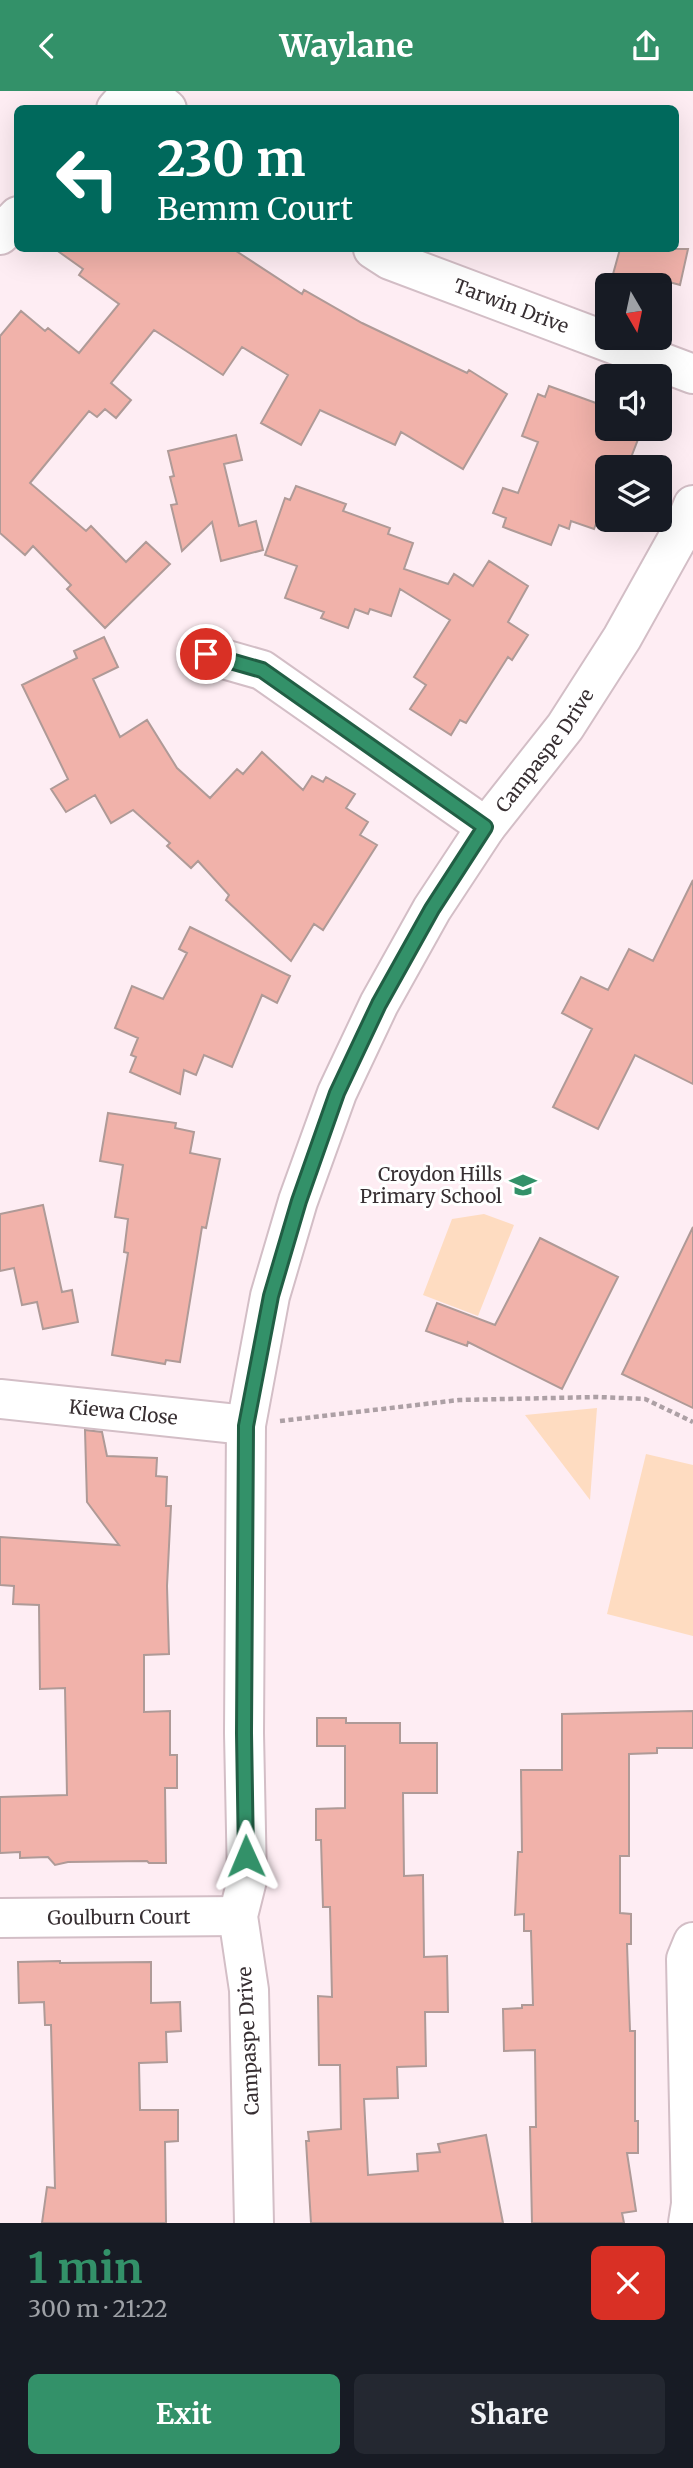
<!DOCTYPE html>
<html lang="en">
<head>
<meta charset="utf-8">
<style>
  body { margin:0; font-family:Merriweather,serif; background:#242831; color:#f1f3f6; height:100vh; display:flex; flex-direction:column; font-size:26px; white-space:nowrap }
  * { box-sizing:border-box; margin:0 }
  p { font-size:23px; color:#9ea1a6 }
  .icon { flex:none; width:38px; height:38px; fill:none; stroke:currentColor; stroke-width:2; stroke-linecap:round; stroke-linejoin:round }
  .map { position:relative; height:2132px; overflow:hidden }
  .drawer { display:flex; flex-direction:column; background:#171b24; flex:1 }
  .drawer>* { flex:none }
  .guide { position:absolute; left:14px; top:14px; width:665px; height:147px; border-radius:10px; box-shadow:0 7px 28px #0002; background:#00695c; color:#fff; overflow:hidden }
  .needle { width:46px; rotate:171deg }
  .fabs { position:absolute; left:595px; top:182px; display:grid; gap:14px }
  .fabs a { display:grid; place-items:center; width:77px; height:77px; border-radius:10px; background:#171b24; box-shadow:0 7px 28px #0002; font-size:35px }
  .pin { position:absolute; display:grid; place-items:center; width:60px; height:60px; color:#fff; margin:-30px; border:4px solid #fff; border-radius:50%; box-shadow:0 2px 7px #0007 }
  .me { position:absolute; width:77px; margin:-38px; rotate:359deg; stroke-linejoin:round; filter:drop-shadow(0 0 5px #0008) }
  .turn { display:flex; align-items:center; gap:24px; height:147px; padding:0 28px; font-size:32px }
  .turn .icon { width:91px; height:91px; stroke-width:2.5 }
  .turn b { display:block; font-size:49px; line-height:60px }
  .round { display:grid; place-items:center; flex:none; width:74px; height:74px; border-radius:10px; background:#242831 }
  .overview { display:flex; align-items:center; justify-content:space-between; height:119px; padding:0 28px }
  h1 { font-size:42px; font-weight:700; line-height:52px; color:#339169 }
  .button { display:flex; gap:14px; margin-top:auto; padding:14px 28px }
  .button a { flex:1; height:80px; border-radius:10px; background:#339169; color:#fff; font-size:28px; font-weight:700; line-height:80px; text-align:center }
  .button a+a { background:#242831; color:#f1f3f6 }
  header { display:flex; justify-content:space-between; align-items:center; height:91px; padding:0 28px; background:#339169; color:#fff; font-size:32px; font-weight:700 }
  .map>svg:first-child { display:block }
  .green { fill:#fedcc1 }
  .building { fill:#f1b2aa; stroke:#af9a97; stroke-width:2 }
  .lines { fill:none; stroke-linecap:round; stroke-linejoin:round }
  .minor-casing { stroke:#d3bec6; stroke-width:42 }
  .path { stroke:#ada0a5; stroke-width:4.5; stroke-dasharray:5 3.5; stroke-linecap:butt }
  .minor { stroke:#fff; stroke-width:38 }
  .route-casing { stroke:#215e44; stroke-width:18 }
  .route { stroke:#339169; stroke-width:12 }
  .labels { text-anchor:middle; stroke-width:6; stroke-linejoin:round; paint-order:stroke }
  .street-label { font-size:19px; fill:#372f32; stroke:#fff }
  .poi-label { font-size:19px; fill:#372f32; stroke:#fff; text-anchor:end }
</style>
</head>
<body>
<header><svg class="icon" aria-label="back" viewBox="0 0 24 24"><path d="M15 5l-7 7 7 7"/></svg>Waylane<svg class="icon" aria-label="share" viewBox="0 0 24 24"><path d="M12 15V3M7 8l5-5 5 5M5 13v7h14v-7"/></svg></header>
<div class="map">
<svg width="693" height="2132" viewBox="0 0 693 2132">
  <rect width="100%" height="100%" fill="#feedf3"/>
  <!-- green -->
  <path class="green" d="M484,1123L514,1134L478,1225L423,1204L452,1128Z
    M597,1317L590,1409L525,1324Z
    M646,1363L693,1374V1545L607,1523Z"/>
  <!-- building -->
  <path class="building" d="M55,158H233L302,203L304,199L362,232L467,282L469,279L507,303L463,378L401,341L395,354L320,319L301,354L261,332L288,284L242,256L223,284L154,239L111,292L131,309L116,327L105,318L97,326L89,320L30,392L86,440L91,435L126,471L146,451L170,473L105,537L67,498L71,494L33,455L25,464L0,442V245L21,220L45,240L48,237L79,262L119,213L79,184L83,178Z
    M620,158H688L680,194L651,186L649,194H610Z
    M549,295L607,316V338H642L630,369L626,368L623,376H607V404L594,438L571,430L569,438L559,434L551,454L503,436L506,427L493,422L503,397L518,402L538,351L522,345L538,303L545,306Z
    M236,344L242,369L224,373L239,435L256,430L263,459L221,470L212,431L182,460L171,414L177,413L170,386L174,385L168,360Z
    M296,395L346,413L343,420L390,437L388,443L413,452L404,478L448,493L454,483L473,495L489,470L528,495L508,531L528,544L512,569L508,566L466,632L460,629L451,644L410,618L426,594L414,586L450,529L400,498L391,525L370,518L368,523L355,518L348,537L321,527L324,521L285,507L297,475L265,464L285,407L290,409Z
    M104,546L118,576L93,588L120,646L147,629L177,677L210,707L237,678L243,683L262,661L303,699L312,685L323,691L326,686L355,703L346,717L368,731L360,744L377,754L323,839L314,833L291,870L226,809L229,804L198,770L191,777L167,755L170,752L133,719L111,732L95,704L66,721L51,698L68,688L22,594L77,567L74,560Z
    M693,789V993L635,964L598,1038L553,1016L592,938L562,922L581,886L608,899L629,858L653,870Z
    M190,836L290,885L277,912L262,904L232,976L204,964L196,984L184,979L180,1003L130,981L136,966L131,964L138,947L115,937L132,895L163,908L187,862L179,858Z
    M108,1022L176,1032L175,1037L194,1041L190,1062L220,1068L206,1137L202,1136L180,1271L166,1269L165,1273L112,1264L128,1162L124,1161L128,1128L115,1126L123,1074L100,1070Z
    M43,1114L62,1201L72,1199L78,1231L43,1238L37,1211L22,1214L14,1177L0,1180V1123Z
    M693,1136V1317L622,1283Z
    M540,1147L618,1186L562,1298L468,1251L467,1255L426,1240L437,1212L495,1234Z
    M85,1339L102,1341L107,1365L157,1367L156,1385L167,1386L166,1415H171L167,1495L169,1563L144,1564V1621L170,1620V1664H177V1697H165L166,1772H149L147,1770L68,1771L55,1774L48,1766L20,1767V1761L0,1762V1706L67,1704L65,1597L40,1598L39,1514L13,1513L14,1495L0,1494V1446L119,1454L87,1411Z
    M693,1620V1657H657V1662L629,1663V1765H620V1822L631,1823V1853H627L630,1940H635V2030H638V2062H627L636,2120L622,2122L624,2132H532L530,2036H536L535,1959L504,1960L503,1918L522,1917V1914H533L531,1840H524V1823L515,1824L518,1761H522L521,1679H562V1623Z
    M317,1627H346V1632H400V1652H437V1702H403L404,1785L423,1784L424,1866L447,1865L448,1921H425L426,1975L397,1976L398,2007L364,2008L368,2084L418,2080L417,2063L440,2061L438,2053L486,2044L503,2132H311L306,2050H309L308,2041L341,2038L340,1974H319L318,1905L332,1906L330,1816H323L321,1749H316V1718L345,1717V1655H317Z
    M60,1870V1872L151,1871V1912L180,1911L181,1940L166,1941L167,1971L139,1972L140,2019H178V2050L165,2051L166,2132H42L47,2096L55,2097L51,1934H45L44,1911L19,1912L18,1871Z"/>
  <g class="lines">
    <defs>
      <g id="minor">
        <path d="M145,0L167,18"/>
        <path d="M116,18L132,0"/>
        <path d="M0,144L18,125"/>
        <path id="s1" d="M373,158L390,169L693,283"/>
        <path d="M206,563L262,579L486,736"/>
        <path id="s2" d="M0,1308L246,1334"/>
        <path id="s3" d="M0,1827L238,1825"/>
        <path id="s4" d="M254,2132L249,1899L238,1825L247,1789L244,1642L246,1334L270,1205L298,1110L337,1002L379,913L432,818L486,736L565,636L622,547L685,434L693,414"/>
        <path d="M688,2132L691,2113L686,1868L693,1851"/>
      </g>
    </defs>
    <!-- minor casing -->
    <use href="#minor" class="minor-casing"/>
    <!-- path -->
    <path class="path" d="M280,1330L459,1309L598,1306L645,1308L693,1331"/>
    <!-- minor -->
    <use href="#minor" class="minor"/>
  </g>
  <g class="lines">
    <defs>
      <path id="route" d="M206,563L262,579L485,736L432,818L379,913L337,1002L299,1110L271,1205L246,1335L244,1642L246,1765"/>
    </defs>
    <!-- route casing -->
    <use href="#route" class="route-casing"/>
    <!-- route -->
    <use href="#route" class="route"/>
  </g>
  <!-- icons -->
  <defs>
    <symbol id="school-bare" viewBox="-9 -9 18 18"><path d="M0-5L7-2L0 1L-7-2ZM-4 1L0 2.5L4 1V4Q0 6-4 4Z" fill="#339169" stroke="#fff" stroke-width="2.5" paint-order="stroke"/></symbol>
  </defs>
  <g fill-rule="evenodd">
    <use href="#school-bare" x="504" y="1075" width="38" height="38"/>
  </g>
  <g class="labels">
    <!-- street labels -->
    <g class="street-label">
      <text dy="7" stroke="none"><textPath href="#s1" startOffset="150">Tarwin Drive</textPath></text>
      <text dy="7" stroke="none"><textPath href="#s4" startOffset="1547">Campaspe Drive</textPath></text>
      <text dy="7" stroke="none"><textPath href="#s2" startOffset="124">Kiewa Close</textPath></text>
      <text dy="7" stroke="none"><textPath href="#s3" startOffset="119">Goulburn Court</textPath></text>
      <text transform="translate(248 1950) rotate(-93)" y="7">Campaspe Drive</text>
    </g>
    <!-- poi labels -->
    <g class="poi-label">
      <text x="502" y="1090">Croydon Hills<tspan x="502" dy="22">Primary School</tspan></text>
    </g>
  </g>
</svg>
<div class="fabs">
<a><svg class="needle" viewBox="-14 -14 28 28"><path d="M0-13l5 13h-10z" fill="#e53935"/><path d="M0 13l5-13h-10z" fill="#9ea1a6"/></svg></a>
<a><svg class="icon" aria-label="sound" viewBox="0 0 24 24"><path d="M4 9h4l5-4v14l-5-4H4zM17 9q2 3 0 6"/></svg></a>
<a><svg class="icon" aria-label="layers" viewBox="0 0 24 24"><path d="M12 4l9 5-9 5-9-5zM3 14l9 5 9-5"/></svg></a>
</div>
<div class="pin" style="left:206px;top:563px;background:#d93025"><svg class="icon" aria-label="arrive" viewBox="0 0 24 24"><path d="M6 21V4h12l-3 4 3 4H6"/></svg></div>
<svg class="me" style="left:246px;top:1765px" viewBox="-20 -20 40 40"><path d="M0-17L14 15 0 8-14 15z" fill="#339169" stroke="#fff" stroke-width="4"/></svg>
<div class="guide">
<div class="turn"><svg class="icon" aria-label="left" viewBox="0 0 24 24"><path d="M17 20v-9H6M10 6l-5 5 5 5"/></svg><div><b>230 m</b>Bemm Court</div></div>
</div>
</div>
<section class="drawer">
<div class="overview"><div><h1>1 min</h1><p>300 m · 21:22</p></div><a class="round" style="background:#d93025;color:#fff"><svg class="icon" aria-label="close" viewBox="0 0 24 24"><path d="M6 6l12 12M18 6L6 18"/></svg></a></div>
<div class="button"><a>Exit</a><a>Share</a></div>
</section>
</body>
</html>
